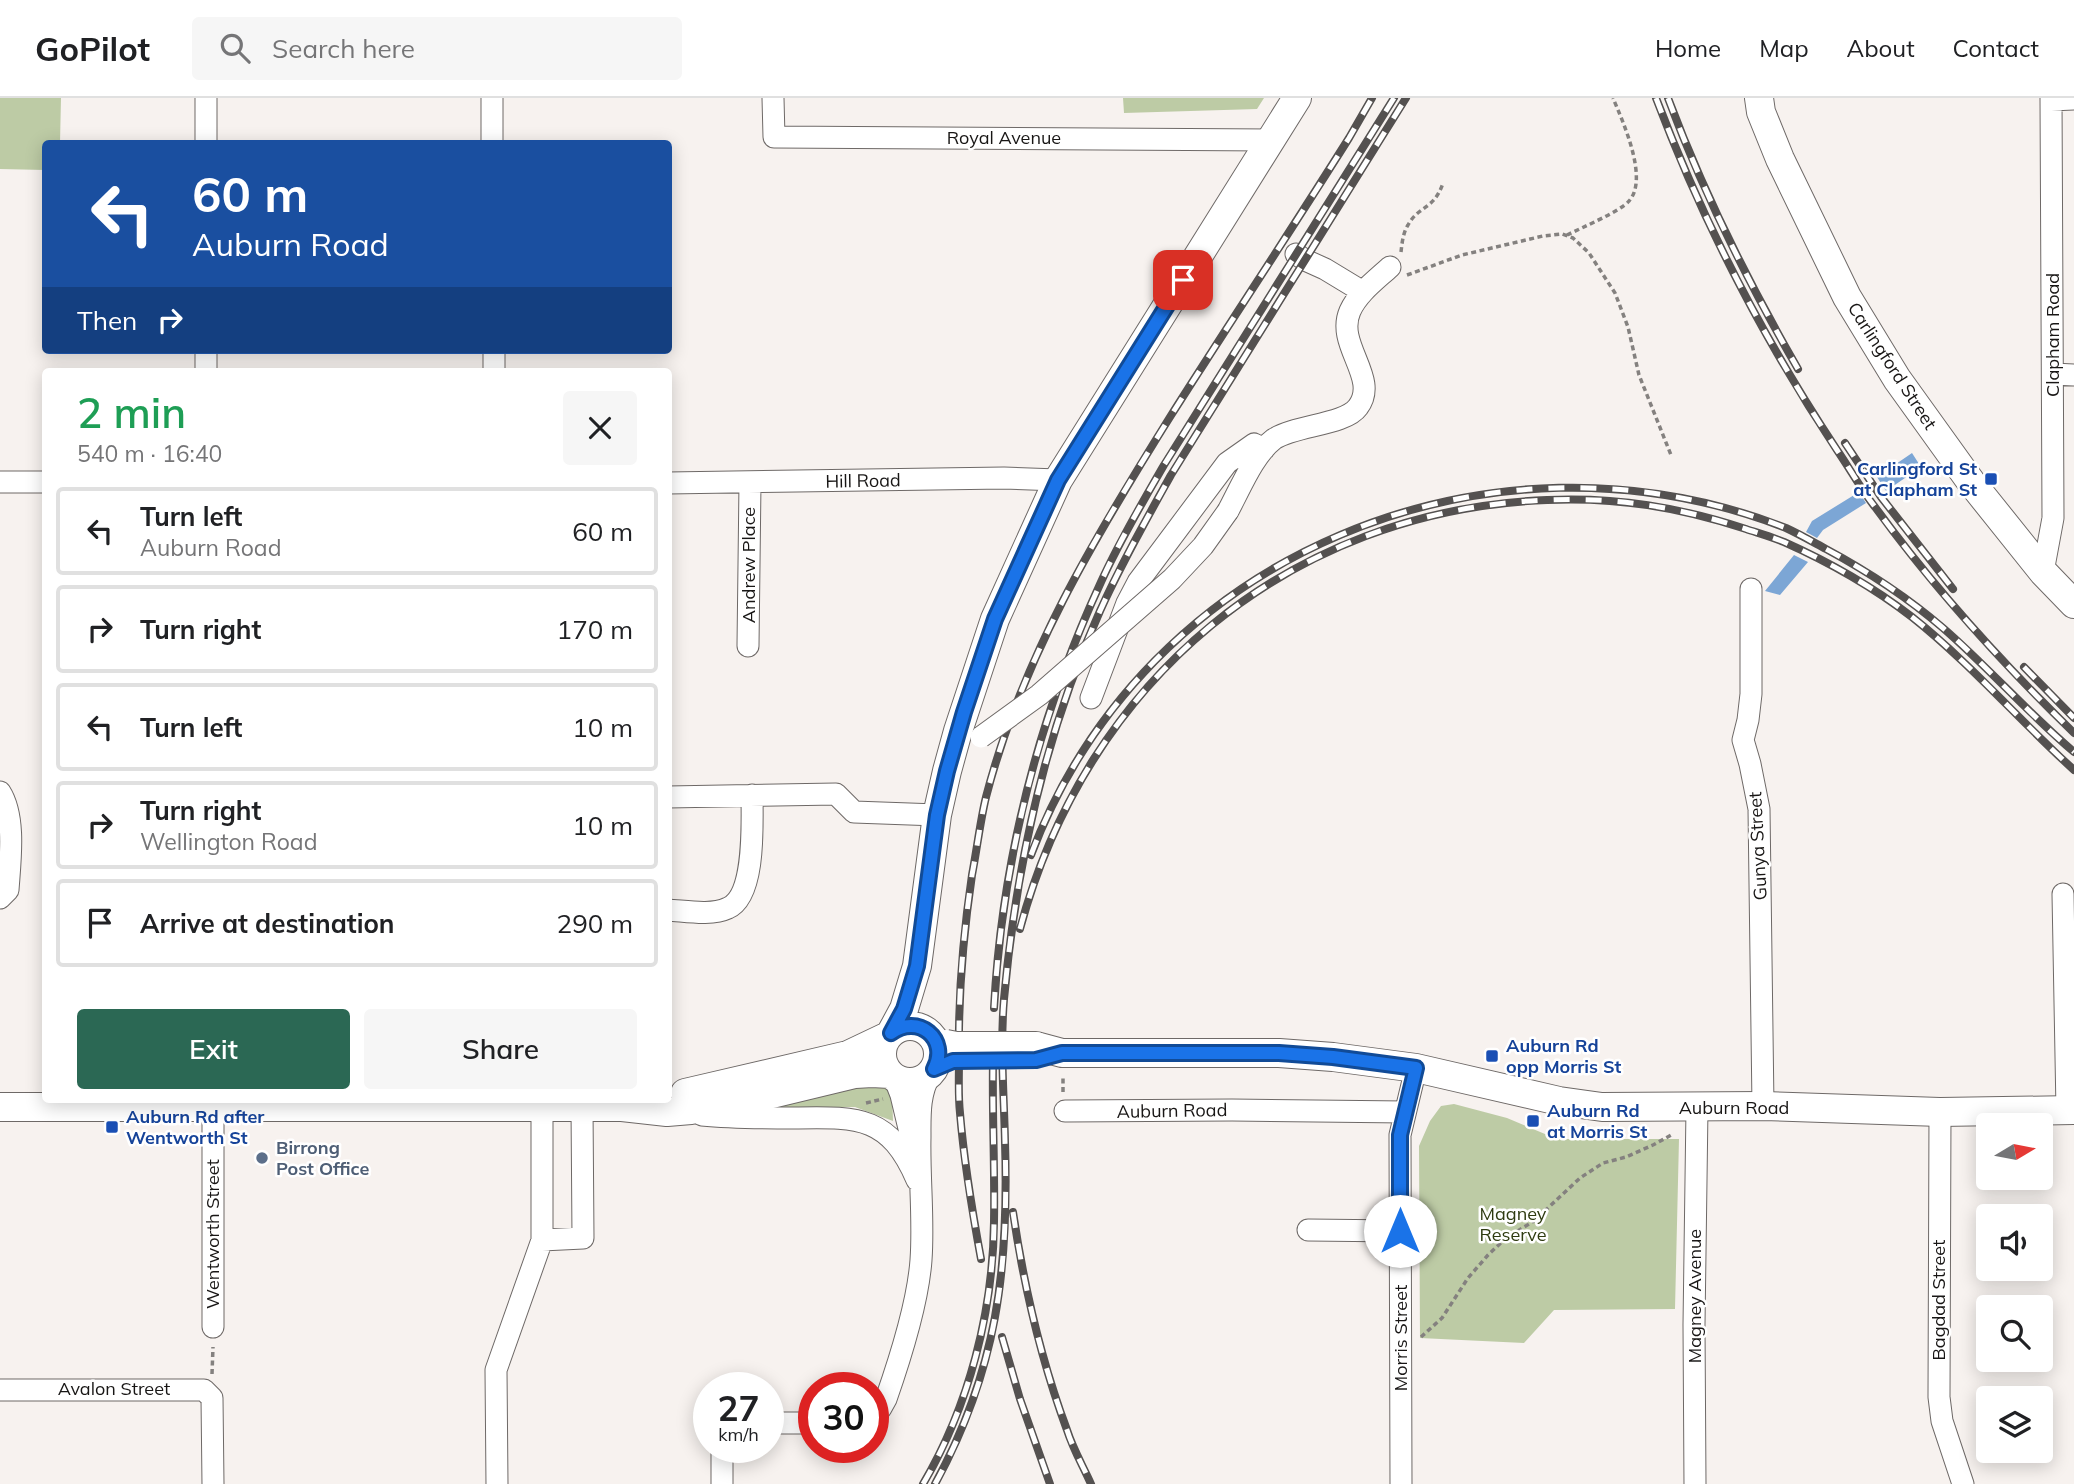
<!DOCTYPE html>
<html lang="en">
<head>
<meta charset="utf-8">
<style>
  body { margin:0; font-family:Mulish,sans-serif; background:#f6f6f6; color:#202124; height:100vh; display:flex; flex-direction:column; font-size:26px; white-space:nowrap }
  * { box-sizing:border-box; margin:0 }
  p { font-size:23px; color:#757577 }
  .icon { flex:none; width:38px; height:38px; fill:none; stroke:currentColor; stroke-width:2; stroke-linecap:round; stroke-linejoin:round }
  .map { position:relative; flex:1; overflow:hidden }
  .sheet { position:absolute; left:42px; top:270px; width:630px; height:735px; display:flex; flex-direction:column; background:#fff; border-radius:7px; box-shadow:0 4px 18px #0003 }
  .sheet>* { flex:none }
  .banner { position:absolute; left:42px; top:42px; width:630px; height:214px; border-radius:7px; box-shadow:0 4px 18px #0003; background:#1a4fa0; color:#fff; overflow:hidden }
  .needle { width:46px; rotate:80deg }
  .buttons { position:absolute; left:1976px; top:1015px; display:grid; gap:14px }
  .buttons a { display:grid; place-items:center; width:77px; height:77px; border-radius:7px; background:#fff; box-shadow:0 4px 18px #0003; font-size:35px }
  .speed { position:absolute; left:693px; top:1274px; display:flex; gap:14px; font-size:35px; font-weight:700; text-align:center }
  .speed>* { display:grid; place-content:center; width:91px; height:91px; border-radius:50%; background:#fff; box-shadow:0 4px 18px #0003; line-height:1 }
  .speed small { font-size:18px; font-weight:400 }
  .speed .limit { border:10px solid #d22; background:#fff; color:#111 }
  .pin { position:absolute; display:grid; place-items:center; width:60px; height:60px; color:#fff; margin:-30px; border-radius:14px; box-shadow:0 4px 10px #0006 }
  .me { position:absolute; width:77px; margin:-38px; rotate:0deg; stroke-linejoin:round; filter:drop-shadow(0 0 5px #0008) }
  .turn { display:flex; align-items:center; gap:24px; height:147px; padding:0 35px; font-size:32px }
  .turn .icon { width:91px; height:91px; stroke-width:2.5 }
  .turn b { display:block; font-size:49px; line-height:60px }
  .then { display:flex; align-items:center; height:66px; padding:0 35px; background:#0003; gap:14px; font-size:26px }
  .round { display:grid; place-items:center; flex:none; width:74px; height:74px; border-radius:7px; background:#f6f6f6 }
  .headline { display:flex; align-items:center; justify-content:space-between; height:119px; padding:0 35px }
  h1 { font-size:42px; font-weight:600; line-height:52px; color:#1e9e55 }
  .button { display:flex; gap:14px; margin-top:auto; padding:14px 35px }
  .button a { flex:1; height:80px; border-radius:7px; background:#2b6854; color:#fff; font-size:28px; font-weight:600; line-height:80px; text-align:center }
  .button a+a { background:#f6f6f6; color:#202124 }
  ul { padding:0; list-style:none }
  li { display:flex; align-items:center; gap:21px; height:88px; margin:0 14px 10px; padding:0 21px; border:4px solid #e0e0e0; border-radius:7px }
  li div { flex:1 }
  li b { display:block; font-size:26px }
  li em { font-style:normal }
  header { display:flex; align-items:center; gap:42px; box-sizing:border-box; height:98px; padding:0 35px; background:#fff; border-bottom:2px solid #e0e0e0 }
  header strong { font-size:33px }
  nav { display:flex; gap:38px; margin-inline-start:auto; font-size:24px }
  .search { width:490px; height:63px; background:#f6f6f6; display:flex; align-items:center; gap:18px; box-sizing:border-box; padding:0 24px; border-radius:7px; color:#757577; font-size:26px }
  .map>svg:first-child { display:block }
  .green { fill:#bdcba5 }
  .water { fill:#7ca6d5 }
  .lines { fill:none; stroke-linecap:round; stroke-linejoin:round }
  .minor-casing { stroke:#6e6967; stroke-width:23 }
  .major-casing { stroke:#6e6967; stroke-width:30 }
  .path { stroke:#84817f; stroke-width:3.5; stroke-dasharray:5 3.5; stroke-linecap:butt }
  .minor { stroke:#fff; stroke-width:21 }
  .major { stroke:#fff; stroke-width:28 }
  .rail-casing { stroke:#545150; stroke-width:8 }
  .rail { stroke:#fff; stroke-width:5; stroke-dasharray:16; stroke-linecap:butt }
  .minor-bridge-casing { stroke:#6e6967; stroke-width:23; stroke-linecap:butt }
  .major-bridge-casing { stroke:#6e6967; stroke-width:30; stroke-linecap:butt }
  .minor-bridge { stroke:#fff; stroke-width:21 }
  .major-bridge { stroke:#fff; stroke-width:28 }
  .route-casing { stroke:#114b97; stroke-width:18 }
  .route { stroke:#1a73e8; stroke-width:12 }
  .transit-dot { fill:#1a4fb4; stroke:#fff; stroke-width:2.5 }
  .service-dot { fill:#5c6f8a; stroke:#fff; stroke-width:2.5 }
  .labels { text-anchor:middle; stroke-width:5; stroke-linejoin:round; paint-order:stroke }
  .street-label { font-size:18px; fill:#181615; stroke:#fff }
  .transit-label { font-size:18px; font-weight:bold; fill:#164399; stroke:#fff; text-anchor:start }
  .service-label { font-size:18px; font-weight:bold; fill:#4e5e75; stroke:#fff; text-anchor:start }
  .park-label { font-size:18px; fill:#2e3b10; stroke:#fff }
</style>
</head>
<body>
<header>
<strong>GoPilot</strong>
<div class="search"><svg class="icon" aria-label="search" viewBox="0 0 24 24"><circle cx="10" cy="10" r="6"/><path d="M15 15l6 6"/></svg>Search here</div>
<nav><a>Home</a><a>Map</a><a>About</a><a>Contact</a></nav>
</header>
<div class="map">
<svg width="2074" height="1386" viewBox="0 0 2074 1386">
  <rect width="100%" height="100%" fill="#f7f2ef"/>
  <!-- green -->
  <path class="green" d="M0,0H61L60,45L46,46L45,72L0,71Z
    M1123,0H1264L1257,11L1124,15Z
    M877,982L892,993L893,1023L855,1009H761Z
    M1454,1006L1507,1020L1557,1041H1679L1675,1211L1554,1212L1524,1245L1420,1240L1419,1048L1430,1023L1441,1008Z"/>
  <!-- water -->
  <path class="water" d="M1912,355L1921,369L1886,393L1877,379Z
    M1859,394L1866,405L1823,432L1817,440L1806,434L1812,423Z
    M1794,457L1808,464L1780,497L1765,493Z"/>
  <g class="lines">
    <defs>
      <path id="minor" d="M492,0V46
        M773,0L774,39L1272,42
        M2051,2L2074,1
        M206,46V0
        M1296,156L1305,162L1325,171L1363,194
        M494,252V273
        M206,273V252
        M2053,276L2074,277
        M0,384H46
        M668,385L1004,380L1058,382
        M1228,413C1240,391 1254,356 1274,341C1296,327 1345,327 1358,309C1380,280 1335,247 1350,213C1358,195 1376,182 1390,169
        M2043,474L2053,420L2051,0
        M1751,491V596L1748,622L1743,642L1750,666L1759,711L1763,1008
        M748,548L750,385
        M1091,600L1127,505L1138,484L1227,365L1254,346L1264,351
        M0,694C16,719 10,763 8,792L0,800
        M668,699L836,696L854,714L937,717
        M2063,796L2067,1012
        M668,812C686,813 711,818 728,810C756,798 752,724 752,697
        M894,979L901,997L912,1043
        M1065,1013L1232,1012L1405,1014
        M1940,1014L1939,1299L1942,1323L1963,1386
        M702,1017C733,1020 763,1020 794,1020C858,1019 889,1017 917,1082
        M1308,1132L1400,1133
        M542,1142L583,1140L582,1009
        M213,1229V1001
        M0,1292H204L212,1300L213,1386
        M873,1319L881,1310L886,1301C900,1261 918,1204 921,1162C924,1121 919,1080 920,1039C920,1017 919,996 930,977
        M768,1325H814
        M497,1386L496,1272L542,1142V1010
        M722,1386V1349
        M1401,1386L1400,1037L1416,970
        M1695,1386L1694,1227L1697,1010"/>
      <path id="major" d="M1759,0L1761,14L1780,61L1847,199L1897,281L1971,384L2043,474L2074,506
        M882 956a28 28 0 1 1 56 0a28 28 0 1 1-56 0Z
        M891,935L904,911L917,868L937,717L947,673L958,633L995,521L1058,382L1297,0
        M1036,948L1062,955H1279L1333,959L1416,970L1559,1003L1602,1009L1763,1008L1940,1014L2074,1012
        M685,995L848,957L888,938
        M0,1009H622L667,1014L691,1012L751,1001L855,976L872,975L890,976"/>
    </defs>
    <!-- minor casing -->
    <use href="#minor" class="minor-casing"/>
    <!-- major casing -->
    <use href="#major" class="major-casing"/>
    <!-- path -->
    <path class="path" d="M1567,137C1581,130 1621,113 1629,103C1649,81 1623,24 1613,0
      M1401,154C1402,145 1403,135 1408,127C1418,108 1434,112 1443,85
      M1407,177L1462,157L1543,138L1562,136L1573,140L1589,155L1615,195L1628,229L1639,277L1671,357
      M1063,994V977
      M866,1005L883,1001
      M1421,1239L1442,1220L1468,1180L1488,1157L1506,1140L1534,1123L1580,1080L1603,1065L1626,1059L1653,1047L1673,1036
      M212,1276L213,1249"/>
    <!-- minor -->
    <use href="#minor" class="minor"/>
    <!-- major -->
    <use href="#major" class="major"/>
    <defs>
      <path id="rail" d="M1656,0C1703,124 1764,242 1837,352C1850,371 1861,391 1875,409C1934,490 2002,565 2074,635
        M1668,0C1703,94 1748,184 1798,271
        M1845,345L1881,399L1953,491
        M2024,569L2074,620
        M1031,757C1144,456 1490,314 1786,430C1799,436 1813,444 1826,451C1867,473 1907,499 1943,530C1988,569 2028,615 2074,654
        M1020,831C1086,583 1289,412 1547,402C1618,399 1678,409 1746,431C1758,435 1772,439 1784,444C1829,464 1873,489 1912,519C1970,565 2019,622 2074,672
        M994,910C1002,763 1039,618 1101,484C1119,444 1142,405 1164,367L1394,0
        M1013,1114C1024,1189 1041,1262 1067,1332C1073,1351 1083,1368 1091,1386
        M981,1161C972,1112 964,1064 960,1015C958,997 959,978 959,960C958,898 963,838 972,777C977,751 980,724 986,699C1022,560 1095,439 1170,319C1229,226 1290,134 1349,40L1372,0
        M1002,1239L1020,1301L1050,1386
        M923,1386C969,1308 993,1214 994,1124C995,1070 992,1016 993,963
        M935,1386C997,1272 1009,1172 1005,1044C1004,997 1000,949 1004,901C1016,768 1045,635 1100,513C1121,466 1146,422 1171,377L1406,0"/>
    </defs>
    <!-- rail casing -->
    <use href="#rail" class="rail-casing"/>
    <!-- rail -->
    <use href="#rail" class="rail"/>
    <defs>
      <path id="minor-bridge" d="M981,639L1039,597L1172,481L1203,448L1228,413"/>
      <path id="major-bridge" d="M946,946L956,948H1036"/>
    </defs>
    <!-- minor-bridge casing -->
    <use href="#minor-bridge" class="minor-bridge-casing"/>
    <!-- major-bridge casing -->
    <use href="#major-bridge" class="major-bridge-casing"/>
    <!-- minor-bridge -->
    <use href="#minor-bridge" class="minor-bridge"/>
    <!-- major-bridge -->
    <use href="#major-bridge" class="major-bridge"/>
  </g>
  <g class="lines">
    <defs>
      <path id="route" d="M1183,182L1058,382L995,521L964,614L947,673L937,717L917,868L904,911L891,935C918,915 950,941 934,971L953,963L1036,962L1062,955H1279L1333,959L1416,970L1400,1037V1133"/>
    </defs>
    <!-- route casing -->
    <use href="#route" class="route-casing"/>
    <!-- route -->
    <use href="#route" class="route"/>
  </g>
  <!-- markers -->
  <g class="transit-dot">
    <rect x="1984" y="374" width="14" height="14" rx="3.5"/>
    <rect x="1485" y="951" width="14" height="14" rx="3.5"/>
    <rect x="1526" y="1016" width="14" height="14" rx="3.5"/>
    <rect x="105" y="1022" width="14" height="14" rx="3.5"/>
  </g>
  <circle class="service-dot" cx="262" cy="1060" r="7"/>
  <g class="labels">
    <!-- street labels -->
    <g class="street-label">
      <text x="1004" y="46">Royal Avenue</text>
      <text transform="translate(2053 237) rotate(-90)" y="6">Clapham Road</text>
      <text transform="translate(1892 268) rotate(57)" y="6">Carlingford Street</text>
      <text transform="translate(863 383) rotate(-1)" y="6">Hill Road</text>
      <text transform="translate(749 467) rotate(-90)" y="6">Andrew Place</text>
      <text transform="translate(1758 748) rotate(-93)" y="6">Gunya Street</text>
      <text x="1734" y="1016">Auburn Road</text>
      <text transform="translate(1172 1013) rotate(-1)" y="6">Auburn Road</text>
      <text transform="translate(213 1136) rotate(-90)" y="6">Wentworth Street</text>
      <text transform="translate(1695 1198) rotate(-90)" y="6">Magney Avenue</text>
      <text transform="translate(1939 1202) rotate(-90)" y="6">Bagdad Street</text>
      <text transform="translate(1401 1240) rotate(-90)" y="6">Morris Street</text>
      <text x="114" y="1297">Avalon Street</text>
    </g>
    <!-- transit labels -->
    <g class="transit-label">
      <text x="1977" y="377" text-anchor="end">Carlingford St<tspan x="1977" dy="21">at Clapham St</tspan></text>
      <text x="1506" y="954">Auburn Rd<tspan x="1506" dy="21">opp Morris St</tspan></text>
      <text x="1547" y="1019">Auburn Rd<tspan x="1547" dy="21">at Morris St</tspan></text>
      <text x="126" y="1025">Auburn Rd after<tspan x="126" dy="21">Wentworth St</tspan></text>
    </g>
    <!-- service labels -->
    <g class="service-label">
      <text x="276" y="1056">Birrong<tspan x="276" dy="21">Post Office</tspan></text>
    </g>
    <!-- park labels -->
    <g class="park-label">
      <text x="1513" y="1122">Magney<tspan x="1513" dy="21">Reserve</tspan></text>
    </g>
  </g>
</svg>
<div class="buttons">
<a><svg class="needle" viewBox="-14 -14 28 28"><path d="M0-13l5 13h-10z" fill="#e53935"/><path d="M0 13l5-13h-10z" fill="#757577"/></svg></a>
<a><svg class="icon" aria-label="sound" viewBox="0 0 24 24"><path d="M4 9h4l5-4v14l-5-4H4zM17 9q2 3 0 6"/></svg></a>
<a><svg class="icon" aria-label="search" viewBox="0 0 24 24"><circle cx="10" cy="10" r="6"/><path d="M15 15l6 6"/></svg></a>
<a><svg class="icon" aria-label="layers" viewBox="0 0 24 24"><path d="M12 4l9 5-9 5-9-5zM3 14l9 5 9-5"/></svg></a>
</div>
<div class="speed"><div>27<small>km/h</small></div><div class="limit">30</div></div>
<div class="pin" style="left:1183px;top:182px;background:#d93025"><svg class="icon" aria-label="arrive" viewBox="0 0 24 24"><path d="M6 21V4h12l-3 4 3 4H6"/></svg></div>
<svg class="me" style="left:1400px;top:1133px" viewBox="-20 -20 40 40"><circle r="19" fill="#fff"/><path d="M0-13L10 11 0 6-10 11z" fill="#1a73e8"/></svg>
<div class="banner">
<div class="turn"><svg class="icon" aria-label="left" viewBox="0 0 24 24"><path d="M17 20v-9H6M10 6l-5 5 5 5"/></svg><div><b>60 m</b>Auburn Road</div></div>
<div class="then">Then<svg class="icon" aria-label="right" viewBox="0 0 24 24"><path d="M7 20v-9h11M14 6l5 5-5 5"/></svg></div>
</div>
<section class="sheet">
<div class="headline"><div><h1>2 min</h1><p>540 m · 16:40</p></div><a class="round"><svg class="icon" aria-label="close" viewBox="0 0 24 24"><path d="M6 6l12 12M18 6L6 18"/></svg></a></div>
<ul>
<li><svg class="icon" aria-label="left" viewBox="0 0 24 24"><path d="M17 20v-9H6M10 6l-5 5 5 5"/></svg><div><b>Turn left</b><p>Auburn Road</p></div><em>60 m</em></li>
<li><svg class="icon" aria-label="right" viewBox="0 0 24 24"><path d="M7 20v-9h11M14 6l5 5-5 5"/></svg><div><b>Turn right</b></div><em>170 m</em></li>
<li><svg class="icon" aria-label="left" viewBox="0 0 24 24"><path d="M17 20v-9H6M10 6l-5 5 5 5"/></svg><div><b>Turn left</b></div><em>10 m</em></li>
<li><svg class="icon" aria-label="right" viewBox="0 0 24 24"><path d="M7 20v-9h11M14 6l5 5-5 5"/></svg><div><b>Turn right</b><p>Wellington Road</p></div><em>10 m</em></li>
<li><svg class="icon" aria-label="arrive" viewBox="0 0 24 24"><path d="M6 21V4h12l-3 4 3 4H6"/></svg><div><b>Arrive at destination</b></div><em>290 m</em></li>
</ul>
<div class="button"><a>Exit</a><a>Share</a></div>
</section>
</div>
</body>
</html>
